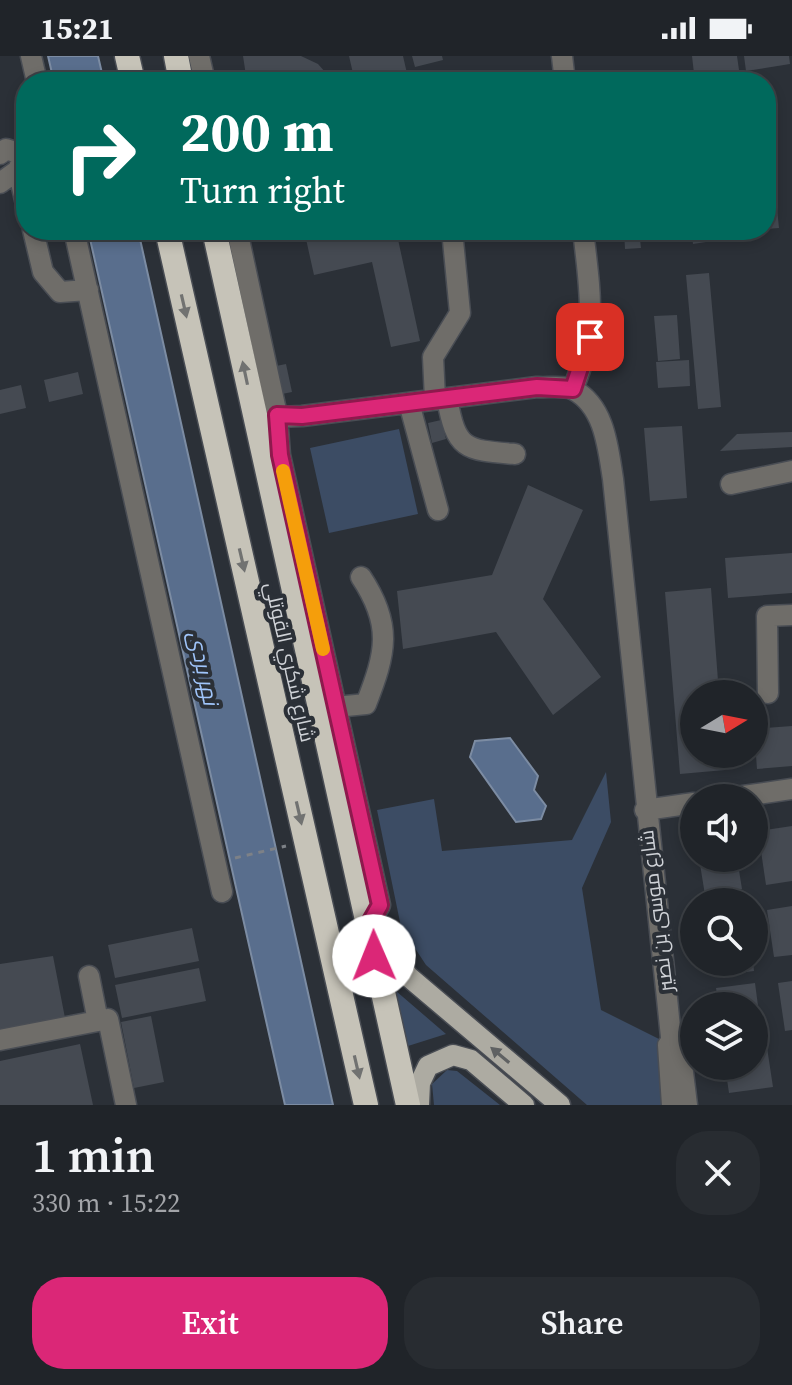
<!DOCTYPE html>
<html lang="en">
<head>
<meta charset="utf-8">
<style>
  body { margin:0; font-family:"Source Serif 4",Cairo,serif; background:#282c31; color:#f1f3f6; height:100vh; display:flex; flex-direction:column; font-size:30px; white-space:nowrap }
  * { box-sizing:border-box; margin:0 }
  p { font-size:26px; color:#a2a4a8 }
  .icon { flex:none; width:44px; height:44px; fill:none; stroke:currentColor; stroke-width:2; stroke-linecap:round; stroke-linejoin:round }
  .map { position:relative; height:1049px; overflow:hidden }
  .side { display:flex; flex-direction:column; background:#202429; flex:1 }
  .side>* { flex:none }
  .hud { position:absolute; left:16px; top:16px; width:760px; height:168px; border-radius:32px; box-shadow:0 4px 12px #0003,0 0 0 2px #3d4146; background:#00695c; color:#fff; overflow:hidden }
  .needle { width:52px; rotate:80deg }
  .controls { position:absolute; left:680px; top:624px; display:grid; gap:16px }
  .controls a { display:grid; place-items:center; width:88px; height:88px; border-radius:50%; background:#202429; box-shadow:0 4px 12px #0003,0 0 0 2px #3d4146; font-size:40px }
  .pin { position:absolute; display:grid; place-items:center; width:68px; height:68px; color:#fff; margin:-34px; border-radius:16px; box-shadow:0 4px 12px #0006 }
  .me { position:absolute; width:88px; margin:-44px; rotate:359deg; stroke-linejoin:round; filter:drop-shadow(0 0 6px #0008) }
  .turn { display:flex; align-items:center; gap:28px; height:168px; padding:0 32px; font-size:36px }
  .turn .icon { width:104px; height:104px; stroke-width:2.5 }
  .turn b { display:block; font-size:56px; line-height:68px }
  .round { display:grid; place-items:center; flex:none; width:84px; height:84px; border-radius:32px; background:#282c31 }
  .head { display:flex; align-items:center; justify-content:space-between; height:136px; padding:0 32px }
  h1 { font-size:48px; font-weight:600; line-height:60px }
  .button { display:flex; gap:16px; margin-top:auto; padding:16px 32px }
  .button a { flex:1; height:92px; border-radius:32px; background:#db2777; color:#fff; font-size:32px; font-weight:600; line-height:92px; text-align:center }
  .button a+a { background:#282c31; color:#f1f3f6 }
  .status { display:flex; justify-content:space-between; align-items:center; height:56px; padding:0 40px; background:#202429; direction:ltr }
  .status svg { height:22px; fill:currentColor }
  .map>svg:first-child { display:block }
  .green { fill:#3c4c64 }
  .water { fill:#596e8d; stroke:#7c8ca3; stroke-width:2 }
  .building { fill:#454a52 }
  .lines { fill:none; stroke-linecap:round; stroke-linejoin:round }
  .minor-casing { stroke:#494d54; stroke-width:23 }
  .major-casing { stroke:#494d54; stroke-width:23 }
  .highway-casing { stroke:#494d54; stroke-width:27 }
  .path { stroke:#7d8187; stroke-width:3; stroke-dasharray:6 6; stroke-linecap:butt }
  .minor { stroke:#6f6d69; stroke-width:20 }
  .major { stroke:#adaba2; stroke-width:20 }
  .highway { stroke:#c6c3b8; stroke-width:24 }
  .oneway { fill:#717271 }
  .oneway2 { fill:#5f6162 }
  .route-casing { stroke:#8e194d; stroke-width:20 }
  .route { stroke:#db2777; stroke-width:14 }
  .slow { stroke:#f59e0b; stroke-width:14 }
  .labels { text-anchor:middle; stroke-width:8; stroke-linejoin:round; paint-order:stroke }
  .street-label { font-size:20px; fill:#cfd2d7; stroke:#2b3037 }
  .water-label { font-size:22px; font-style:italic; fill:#a0c5fb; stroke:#2b3037 }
</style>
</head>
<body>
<div class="status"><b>15:21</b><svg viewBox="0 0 49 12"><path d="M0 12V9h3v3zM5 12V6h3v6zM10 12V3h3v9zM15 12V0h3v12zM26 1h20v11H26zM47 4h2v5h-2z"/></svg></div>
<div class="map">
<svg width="792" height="1049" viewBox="0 0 792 1049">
  <rect width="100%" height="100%" fill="#2b3037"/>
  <!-- green -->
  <path class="green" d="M399,373L418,458L329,477L310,392Z
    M606,716L611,766L582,832L601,954L661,984L669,1049H587L426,909L401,871L377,754L434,743L442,795L572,784Z
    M396,935L446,978L408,990Z
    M447,1014L457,1015L500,1049H434L432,1028Z"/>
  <!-- water -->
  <path class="water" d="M48,0H98L104,26H54Z
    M88,174H138L333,1049H285Z
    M510,682L538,720L534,734L546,750L541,763L516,766L470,701L475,685Z"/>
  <!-- building -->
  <path class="building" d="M243,0H301L318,8L334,26H247Z
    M349,0H403L409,26H355Z
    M412,0H442L443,4L415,11Z
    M692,0H737L740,21L695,26Z
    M744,0H789L790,8L746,15Z
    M768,63L779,172L766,173V64Z
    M304,174H396L420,285L391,291L372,206L314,219Z
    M624,174H639L641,192L625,193Z
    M691,174H704L706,186L693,188Z
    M709,217L721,351L698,353L686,219Z
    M677,259L680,303L658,305L654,260Z
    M689,304L690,330L658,332L656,306Z
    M286,308L292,336L277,339L271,311Z
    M78,316L83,338L49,346L44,324Z
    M21,329L26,352L0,358V334Z
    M441,364L446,383L432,387L428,367Z
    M682,370L687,442L650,445L644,372Z
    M792,376V391L720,395L737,378Z
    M528,429L583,454L543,543L601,621L553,659L496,576L403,593L397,535L492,519Z
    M792,497V537L728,542L725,502Z
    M711,532L719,638H694V698H724L725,714L680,718L665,536Z
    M792,670V710L757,713L754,673Z
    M792,770V825L766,829L758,775Z
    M699,802H737L742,833L705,839Z
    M792,850V899L774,901L767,854Z
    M192,872L199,905L115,922L108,889Z
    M53,900L66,967L0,979V908Z
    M713,906H753L754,915L715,920Z
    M199,912L206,945L122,962L115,929Z
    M792,925V974L785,975L778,927Z
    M755,927L762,980L754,981V950H719L716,932Z
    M151,960L164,1026L134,1032L121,966Z
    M766,985L773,1031L729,1037L725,1010H754V986Z
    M80,988L93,1049H0V1005Z"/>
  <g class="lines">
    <defs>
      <path id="minor" d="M31,0L37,26
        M199,0L205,26
        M562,0L565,26
        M0,98L6,93L21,98
        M18,114L26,148
        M0,127L18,114L26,93
        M33,174L43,216L60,236L88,234
        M74,174L222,836
        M237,174L277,359L280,399L380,849L368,870
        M573,333C598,273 590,236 583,174
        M447,342C456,394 465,394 515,398
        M435,343L433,301L460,257L452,174
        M409,347L438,454
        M255,362L302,360L537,331C548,332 565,329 574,334C605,351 608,392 613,423L671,981L681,1000L687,1049
        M731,428L792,415
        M768,637L767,560L792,559
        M336,651L366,648C386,597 393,569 361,521
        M729,742L792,733
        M645,754L694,747
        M89,920L98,965
        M0,984L108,963L126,1049
        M668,989L672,1049"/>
      <path id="major" d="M370,873L409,921L560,1049
        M419,1049L420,1027L428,1010L453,999L471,1004L524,1049"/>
      <path id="highway" d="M127,0L133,26
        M176,0L181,26
        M167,174L366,1049
        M214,174L408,1049"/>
    </defs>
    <!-- minor casing -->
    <use href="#minor" class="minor-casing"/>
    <!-- major casing -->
    <use href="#major" class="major-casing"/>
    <!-- highway casing -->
    <use href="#highway" class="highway-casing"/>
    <!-- path -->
    <path class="path" d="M235,802L286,790"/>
    <!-- minor -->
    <use href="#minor" class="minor"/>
    <!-- major -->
    <use href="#major" class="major"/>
    <!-- highway -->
    <use href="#highway" class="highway"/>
  </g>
  <!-- one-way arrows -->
  <defs><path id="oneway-solid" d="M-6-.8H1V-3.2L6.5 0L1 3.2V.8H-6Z" transform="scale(2)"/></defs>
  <g class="oneway">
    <use href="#oneway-solid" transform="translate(184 250) rotate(77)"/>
    <use href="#oneway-solid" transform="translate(245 317) rotate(-102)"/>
    <use href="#oneway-solid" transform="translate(242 504) rotate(77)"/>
    <use href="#oneway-solid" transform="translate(299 757) rotate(77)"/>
    <use href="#oneway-solid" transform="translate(357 1011) rotate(77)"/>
  </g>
  <use class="oneway2" href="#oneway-solid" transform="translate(500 999) rotate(-140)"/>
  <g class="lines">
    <defs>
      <path id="route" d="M374,900L368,870L380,849L280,399L277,359L302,360L537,331L573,333L590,281"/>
    </defs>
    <!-- route casing -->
    <use href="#route" class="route-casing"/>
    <!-- route -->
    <use href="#route" class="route"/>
    <!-- slow -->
    <path class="slow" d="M283,415L323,593"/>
  </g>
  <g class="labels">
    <!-- street labels -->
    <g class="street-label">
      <text transform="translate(290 606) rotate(77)" y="7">شارع شكري القوتلي</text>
      <text transform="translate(656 855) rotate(-97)" y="7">شارع موسى بن نصير</text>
    </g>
    <!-- water labels -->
    <g class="water-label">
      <text transform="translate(204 612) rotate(78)" y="8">نهر بردى</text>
    </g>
  </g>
</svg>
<div class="controls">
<a><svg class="needle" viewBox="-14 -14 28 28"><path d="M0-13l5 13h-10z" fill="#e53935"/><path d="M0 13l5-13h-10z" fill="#a2a4a8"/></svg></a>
<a><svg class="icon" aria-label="sound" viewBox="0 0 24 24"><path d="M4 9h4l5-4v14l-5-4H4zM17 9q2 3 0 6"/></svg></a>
<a><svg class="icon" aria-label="search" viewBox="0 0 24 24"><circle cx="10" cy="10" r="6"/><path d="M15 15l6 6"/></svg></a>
<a><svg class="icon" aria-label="layers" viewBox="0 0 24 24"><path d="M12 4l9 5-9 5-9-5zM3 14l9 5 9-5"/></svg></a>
</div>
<div class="pin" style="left:590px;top:281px;background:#d93025"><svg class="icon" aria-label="arrive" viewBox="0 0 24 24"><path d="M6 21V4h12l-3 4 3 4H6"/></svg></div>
<svg class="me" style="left:374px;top:900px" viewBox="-20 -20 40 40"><circle r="19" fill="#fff"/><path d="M0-13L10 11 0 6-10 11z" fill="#db2777"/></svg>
<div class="hud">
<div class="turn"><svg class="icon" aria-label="right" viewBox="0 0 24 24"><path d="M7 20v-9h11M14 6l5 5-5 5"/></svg><div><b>200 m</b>Turn right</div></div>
</div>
</div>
<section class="side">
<div class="head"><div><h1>1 min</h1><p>330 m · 15:22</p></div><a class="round"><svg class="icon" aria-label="close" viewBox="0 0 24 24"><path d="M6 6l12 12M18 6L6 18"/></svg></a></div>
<div class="button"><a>Exit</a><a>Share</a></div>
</section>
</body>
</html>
